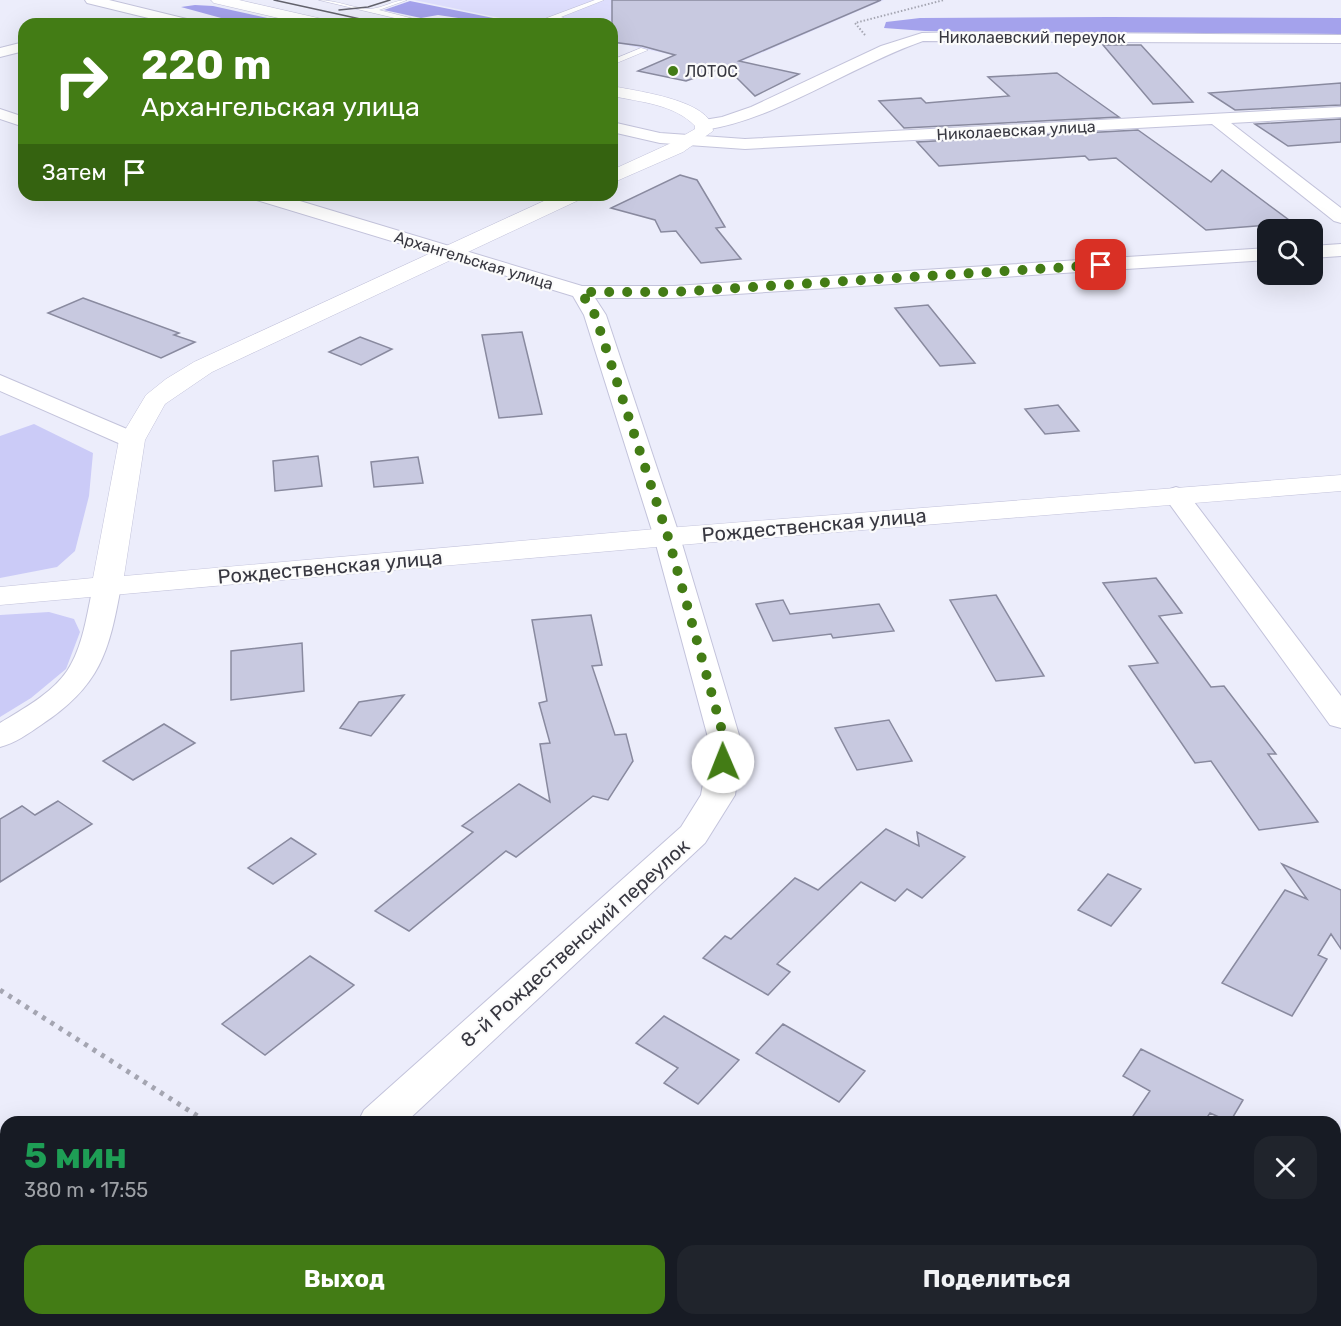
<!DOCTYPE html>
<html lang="ru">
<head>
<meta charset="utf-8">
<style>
  body { margin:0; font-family:Rubik,sans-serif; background:#20242c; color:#f1f3f6; height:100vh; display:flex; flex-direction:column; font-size:22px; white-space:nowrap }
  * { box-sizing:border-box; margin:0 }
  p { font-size:20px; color:#9ea1a6 }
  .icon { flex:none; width:33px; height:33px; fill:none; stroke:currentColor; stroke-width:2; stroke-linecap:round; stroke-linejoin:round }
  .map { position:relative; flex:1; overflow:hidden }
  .side { position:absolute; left:0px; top:1116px; width:1341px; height:210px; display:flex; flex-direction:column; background:#171b24; border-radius:18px 18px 0 0; box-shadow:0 6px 24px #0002 }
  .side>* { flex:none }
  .guide { position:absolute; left:18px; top:18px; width:600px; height:183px; border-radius:18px; box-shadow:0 6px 24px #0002; background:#437c15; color:#fff; overflow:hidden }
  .fabs { position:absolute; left:1257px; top:219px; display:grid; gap:12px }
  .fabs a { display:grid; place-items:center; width:66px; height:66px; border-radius:12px; background:#171b24; box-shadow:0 6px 24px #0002; font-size:30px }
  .pin { position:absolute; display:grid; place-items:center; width:51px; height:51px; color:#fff; margin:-26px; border-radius:12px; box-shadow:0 3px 9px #0006 }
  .me { position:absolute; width:66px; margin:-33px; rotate:359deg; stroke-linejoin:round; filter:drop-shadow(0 0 4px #0008) }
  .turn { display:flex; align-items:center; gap:21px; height:126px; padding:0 24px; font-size:27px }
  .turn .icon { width:78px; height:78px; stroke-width:2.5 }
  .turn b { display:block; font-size:42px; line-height:51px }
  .then { display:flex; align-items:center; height:57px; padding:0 24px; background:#0003; gap:12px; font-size:22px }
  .round { display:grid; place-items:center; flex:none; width:63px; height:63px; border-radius:18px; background:#20242c }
  .summary { display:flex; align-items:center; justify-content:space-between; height:102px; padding:0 24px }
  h1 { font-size:36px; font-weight:700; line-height:45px; color:#1e9e55 }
  .action { display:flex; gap:12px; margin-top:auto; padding:12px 24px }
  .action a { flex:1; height:69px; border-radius:18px; background:#437c15; color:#fff; font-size:24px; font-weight:700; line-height:69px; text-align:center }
  .action a+a { background:#20242c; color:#f1f3f6 }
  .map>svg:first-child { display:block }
  .built { fill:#dedefd }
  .green { fill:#cbcbf7 }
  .forest { fill:#a4a2ec }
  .building { fill:#c8c9e0; stroke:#898a9f; stroke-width:1.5 }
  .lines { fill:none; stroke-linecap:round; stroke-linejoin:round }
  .lane-casing { stroke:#c3c3db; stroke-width:1 }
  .street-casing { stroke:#c3c3db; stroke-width:2 }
  .secondary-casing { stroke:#c3c3db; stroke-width:1 }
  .path-far1 { stroke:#a4a5b1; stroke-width:2; stroke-dasharray:1.5 2; stroke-linecap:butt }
  .path { stroke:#a4a5b1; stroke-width:5; stroke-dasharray:4 6; stroke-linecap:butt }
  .lane { fill:#fff; fill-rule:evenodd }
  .street { fill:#fff; fill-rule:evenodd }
  .secondary { fill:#fff; fill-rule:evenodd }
  .tram { stroke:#63636d; stroke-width:1.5 }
  .route { stroke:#437c15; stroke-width:10; stroke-dasharray:0 18 }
  .poi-dot { fill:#437c15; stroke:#fbfbfb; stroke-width:2 }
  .labels { text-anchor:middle; stroke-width:4.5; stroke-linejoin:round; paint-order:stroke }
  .far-street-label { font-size:16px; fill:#383841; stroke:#fbfbfb }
  .far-poi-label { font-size:16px; fill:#383841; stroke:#fbfbfb; text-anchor:start }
  .street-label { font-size:20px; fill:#383841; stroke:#fbfbfb }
</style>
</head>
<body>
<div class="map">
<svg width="1341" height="1326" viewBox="0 0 1341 1326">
  <rect width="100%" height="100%" fill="#ecedfb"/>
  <!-- built -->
  <path class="built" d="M414,0H884L729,67L612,42V24H529Z"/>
  <!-- green -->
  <path class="green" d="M34,424L93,453L89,496L75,551L57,567L0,578V436Z
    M49,612L74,619L80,632L66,669L31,698L0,717V615Z"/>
  <!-- forest -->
  <path class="forest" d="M410,1L508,21L465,24V19L438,15L421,18L384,10Z
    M195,5L213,6L294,24H243L181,7Z
    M1109,17L1341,18V34L925,31L884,28L886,22L920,18Z"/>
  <!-- building -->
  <path class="building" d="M612,0H881L739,61L799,74L755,96L726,67L686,81L638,71L675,55L642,46L612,42Z
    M1103,45H1141L1193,102L1153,104Z
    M1057,73L1119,117L904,128L879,101L921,98L926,103L1009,96L988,77Z
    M1341,83V105L1235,110L1209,93Z
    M1341,119V142L1288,146L1255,124Z
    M1138,130L1211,182L1222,170L1293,223L1206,230L1116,158L1089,160L1085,156L939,166L917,142Z
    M680,175L697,180L725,227L716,228L741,259L701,263L676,231L661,232L655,220L611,208Z
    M83,298L179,333L174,335L195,342L161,358L48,313Z
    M928,305L975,363L940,366L895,308Z
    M522,332L542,414L499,418L482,335Z
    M360,337L392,349L361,365L329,352Z
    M1058,405L1079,431L1045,434L1025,409Z
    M318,456L322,486L275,491L273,461Z
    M418,457L423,483L374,487L371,462Z
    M1156,578L1182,613L1159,616L1211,687L1224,686L1276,754H1268L1318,822L1259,830L1211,761L1195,763L1129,666L1158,663L1103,583Z
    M996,595L1044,676L996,681L950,600Z
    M783,600L790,614L879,604L894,631L833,638L831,634L773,641L756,604Z
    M591,615L602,665L592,666L615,735L626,734L633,761L608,800L593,796L516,857L506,851L409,931L375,911L473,832L462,826L519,784L550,802L540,744L550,743L539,703L547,701L532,620Z
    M302,643L304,691L231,700V651Z
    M404,695L371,736L340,728L359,702Z
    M889,720L912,761L857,770L835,728Z
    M164,724L195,743L133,780L103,761Z
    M58,801L92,824L0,882V819L22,806L35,815Z
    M886,829L919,846L917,832L965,857L922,898L907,889L895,901L861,882L777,964L790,972L768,995L703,958L725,936L731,939L795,878L818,890Z
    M291,838L316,854L273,884L248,868Z
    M1282,864L1341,890V949L1331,934L1318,955L1327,959L1292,1016L1222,983L1285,890L1307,899Z
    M1108,874L1141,889L1111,926L1078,910Z
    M310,956L354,985L265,1055L222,1024Z
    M664,1016L739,1060L698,1104L664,1083L678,1068L636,1043Z
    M783,1024L865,1071L839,1102L756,1053Z
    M1141,1049L1243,1100L1230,1122L1210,1113L1204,1122H1129L1150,1091L1123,1076Z"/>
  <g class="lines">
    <defs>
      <path id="lane" d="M319,0C336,0 356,9 370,9C383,8 394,0 407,0L379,10L434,24H420Z
        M595,0H604L561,17L564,18V20L547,18Z
        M641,48L648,50L612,65V60Z"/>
      <path id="street" d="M85,0H109L195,21L197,24H173L87,3Z
        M961,32L1341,35V43L923,41C851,66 778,119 704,130L696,125L698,121L722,117L751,107L881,46L922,33Z
        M24,42V51L0,57V48Z
        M1341,107V117L1231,123L1341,208V223L1334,221L1212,124L745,149L660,143L612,132V122L660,133L745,139Z
        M0,109L24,117V127L0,119Z
        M251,195H280L582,286H674L1268,248V260L674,298H595L606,315L680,537L742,745L735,795L705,843L406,1122H358L364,1110L681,827L701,795L710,745L654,537L584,315L573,296L253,199Z
        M1341,244V256L1312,258V246Z
        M0,375L141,435L144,440L141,445L132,447L123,445L0,391Z
        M1176,487L1185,490L1341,696V728L1330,725L1163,495L1167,490Z
        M107,578L117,580L121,586C109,653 100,686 41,725C28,734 15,743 0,747V723C23,709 51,694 67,671C83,647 87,614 93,586L97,580Z
        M1341,1244V1295L1335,1297V1246Z
        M1335,1311L1339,1320L1336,1326H1290L1293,1320H1335Z
        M140,1320H189L186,1326H137Z"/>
      <path id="secondary" d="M211,0H239L331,21L333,24H304L214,3Z
        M612,86C635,91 713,100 713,131L683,152L612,183V170L669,144L695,129V126C674,104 640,102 612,96Z
        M557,195H584L581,199L212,372L165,404L145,440L124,576L667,528L1341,475V491L667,546L0,605V587L93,578L119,440L146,395L166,379L194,362Z"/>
    </defs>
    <!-- lane casing -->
    <use href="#lane" class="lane-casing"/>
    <!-- street casing -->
    <use href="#street" class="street-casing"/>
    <!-- secondary casing -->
    <use href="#secondary" class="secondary-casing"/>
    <!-- path-far1 -->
    <path class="path-far1" d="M865,35L855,23L944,0"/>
    <!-- path -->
    <path class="path" d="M0,990L207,1122
      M498,1320L506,1326"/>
    <!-- lane -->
    <use href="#lane" class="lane"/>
    <!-- street -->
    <use href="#street" class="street"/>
    <!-- secondary -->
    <use href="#secondary" class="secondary"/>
    <!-- tram -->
    <path class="tram" d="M274,0L383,24
      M339,10L368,7L390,0"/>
  </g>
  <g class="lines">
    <!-- route -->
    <path class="route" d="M723,762L726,745L668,537L595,315L581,292H674L1101,265"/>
  </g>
  <!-- markers -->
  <circle class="poi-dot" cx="673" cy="71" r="6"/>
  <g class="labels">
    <!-- far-street labels -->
    <g class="far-street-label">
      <text x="1032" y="43">Николаевский переулок</text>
      <text transform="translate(1016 130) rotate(-3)" y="6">Николаевская улица</text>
      <text transform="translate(474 260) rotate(17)" y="6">Архангельская улица</text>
    </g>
    <!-- far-poi labels -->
    <g class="far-poi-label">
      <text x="685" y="77">ЛОТОС</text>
    </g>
    <!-- street labels -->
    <g class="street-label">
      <text transform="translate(814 525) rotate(-5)" y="7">Рождественская улица</text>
      <text transform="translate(330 567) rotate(-5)" y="7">Рождественская улица</text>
      <text transform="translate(575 943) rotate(-42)" y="7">8-й Рождественский переулок</text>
    </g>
  </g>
</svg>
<div class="fabs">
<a><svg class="icon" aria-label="search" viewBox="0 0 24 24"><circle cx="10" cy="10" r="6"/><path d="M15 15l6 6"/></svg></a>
</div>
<div class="pin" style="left:1101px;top:265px;background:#d93025"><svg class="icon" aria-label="arrive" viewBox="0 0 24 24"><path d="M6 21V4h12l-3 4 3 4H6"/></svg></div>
<svg class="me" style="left:723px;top:762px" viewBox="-20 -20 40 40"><circle r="19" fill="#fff"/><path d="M0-13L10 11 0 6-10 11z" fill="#437c15"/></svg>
<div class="guide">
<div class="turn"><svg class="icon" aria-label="right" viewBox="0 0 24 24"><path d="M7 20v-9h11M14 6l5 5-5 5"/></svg><div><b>220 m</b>Архангельская улица</div></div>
<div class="then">Затем<svg class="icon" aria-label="arrive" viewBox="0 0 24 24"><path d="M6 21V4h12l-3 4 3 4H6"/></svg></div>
</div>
<section class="side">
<div class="summary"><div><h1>5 мин</h1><p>380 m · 17:55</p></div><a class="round"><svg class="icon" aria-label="close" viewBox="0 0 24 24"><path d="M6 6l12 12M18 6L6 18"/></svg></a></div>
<div class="action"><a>Выход</a><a>Поделиться</a></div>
</section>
</div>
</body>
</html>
